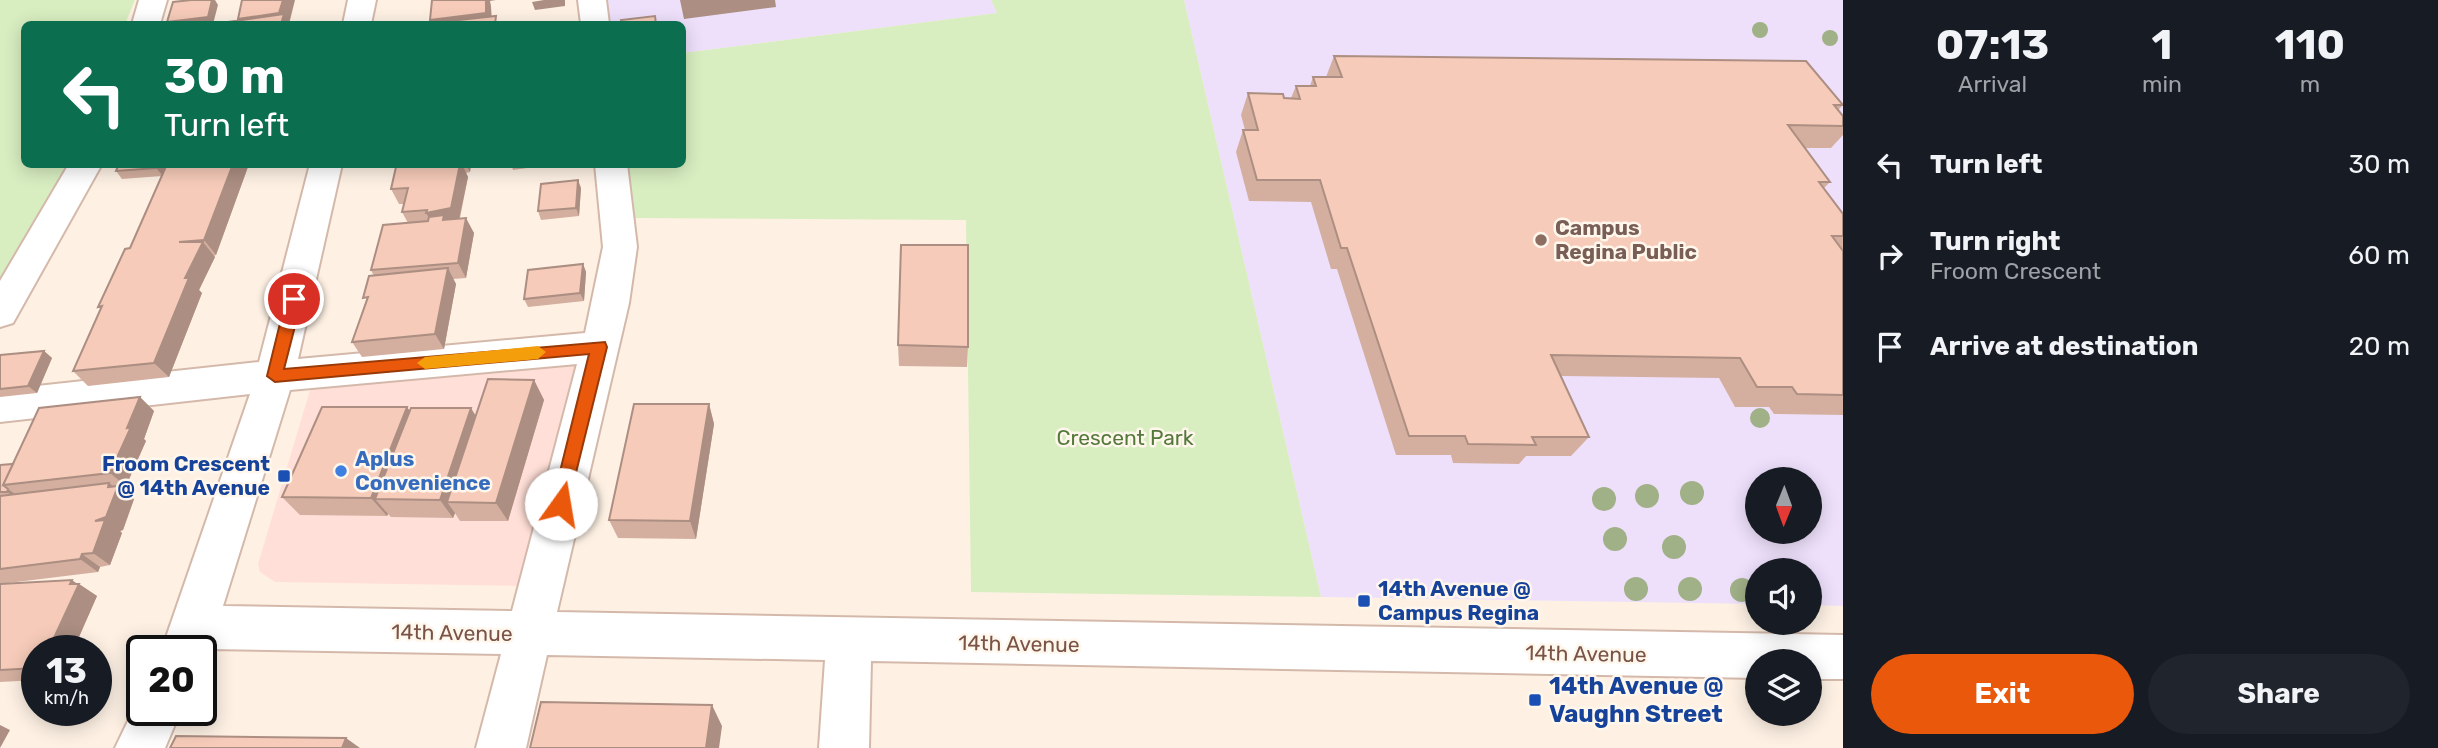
<!DOCTYPE html>
<html lang="en">
<head>
<meta charset="utf-8">
<style>
  body { margin:0; font-family:Rubik,sans-serif; background:#20242c; color:#f1f3f6; height:100vh; display:flex; flex-direction:column; font-size:26px; white-space:nowrap }
  * { box-sizing:border-box; margin:0 }
  p { font-size:23px; color:#9ea1a6 }
  .icon { flex:none; width:38px; height:38px; fill:none; stroke:currentColor; stroke-width:2; stroke-linecap:round; stroke-linejoin:round }
  .map { position:relative; flex:1; overflow:hidden }
  .panel { display:flex; flex-direction:column; background:#171b24; width:595px }
  .panel>* { flex:none }
  .top-card { position:absolute; left:21px; top:21px; width:665px; height:147px; border-radius:10px; box-shadow:0 4px 18px #0003; background:#0b6e4f; color:#fff; overflow:hidden }
  .needle { width:46px; rotate:181deg }
  .tools { position:absolute; left:1745px; top:467px; display:grid; gap:14px }
  .tools a { display:grid; place-items:center; width:77px; height:77px; border-radius:50%; background:#171b24; box-shadow:0 4px 18px #0003; font-size:35px }
  .speed { position:absolute; left:21px; top:635px; display:flex; gap:14px; font-size:35px; font-weight:700; text-align:center }
  .speed>* { display:grid; place-content:center; width:91px; height:91px; border-radius:50%; background:#171b24; box-shadow:0 4px 18px #0003; line-height:1 }
  .speed small { font-size:18px; font-weight:400 }
  .speed .limit { border:4px solid #111; border-radius:10px; background:#fff; color:#111 }
  .pin { position:absolute; display:grid; place-items:center; width:60px; height:60px; color:#fff; margin:-30px; border:4px solid #fff; border-radius:50%; box-shadow:0 2px 7px #0007 }
  .me { position:absolute; width:77px; margin:-38px; rotate:13deg; stroke-linejoin:round; filter:drop-shadow(0 0 5px #0008) }
  .turn { display:flex; align-items:center; gap:24px; height:147px; padding:0 28px; font-size:32px }
  .turn .icon { width:91px; height:91px; stroke-width:2.5 }
  .turn b { display:block; font-size:49px; line-height:60px }
  .eta { display:flex; justify-content:space-evenly; align-items:center; height:119px; text-align:center }
  .eta b { font-size:42px; font-weight:700; line-height:49px }
  .action { display:flex; gap:14px; margin-top:auto; padding:14px 28px }
  .action a { flex:1; height:80px; border-radius:42px; background:#ea580c; color:#fff; font-size:28px; font-weight:700; line-height:80px; text-align:center }
  .action a+a { background:#20242c; color:#f1f3f6 }
  ul { padding:0; list-style:none }
  li { display:flex; align-items:center; gap:21px; height:91px; padding:0 28px }
  li div { flex:1 }
  li b { display:block; font-size:26px }
  li em { font-style:normal }
  main { display:flex; flex:1; min-height:0 }
  .map>svg:first-child { display:block }
  .commercial { fill:#ffdfd7 }
  .education { fill:#eee0fb; fill-rule:evenodd }
  .green { fill:#d8eec1 }
  .lines { fill:none; stroke-linecap:round; stroke-linejoin:round }
  .minor-casing { stroke:#d4b9ab; stroke-width:4 }
  .minor { fill:#fff; fill-rule:evenodd }
  .tree { fill:#a0b087 }
  .wall { fill:#d4af9f }
  .shaded-wall { fill:#ac8e82 }
  .building { fill:#f6cbb9; stroke:#ac8e82; stroke-width:2 }
  .route { fill:#ea580c; stroke:#983908; stroke-width:2 }
  .slow { fill:#f59e0b }
  .education-dot { fill:#8d6e63; stroke:#fff6ec; stroke-width:2.5 }
  .shop-dot { fill:#3f7fe0; stroke:#fff6ec; stroke-width:2.5 }
  .transit-dot { fill:#1a4fb4; stroke:#fff6ec; stroke-width:2.5 }
  .labels { text-anchor:middle; stroke-width:5; stroke-linejoin:round; paint-order:stroke }
  .education-label { font-size:21px; font-weight:bold; fill:#785e54; stroke:#fff6ec; text-anchor:start }
  .park-label { font-size:21px; fill:#547a3b; stroke:#fff6ec }
  .shop-label { font-size:21px; font-weight:bold; fill:#366cbe; stroke:#fff6ec; text-anchor:start }
  .transit-label { font-size:21px; font-weight:bold; fill:#164399; stroke:#fff6ec; text-anchor:end }
  .street-label { font-size:21px; fill:#7a5347; stroke:#fff6ec }
  .near-transit-label { font-size:24px; font-weight:bold; fill:#164399; stroke:#fff6ec; text-anchor:start }
</style>
</head>
<body>
<main>
<div class="map">
<svg width="1843" height="748" viewBox="0 0 1843 748">
  <rect width="100%" height="100%" fill="#fef1e4"/>
  <!-- commercial -->
  <path class="commercial" d="M577,359L582,372L523,586L275,582L260,572L258,564L311,387Z"/>
  <!-- education -->
  <path class="education" d="M604,0H991L997,13L683,53L682,24H607Z
    M1184,0H1843V606L1810,605V570H1757V604L1321,597ZM1757,480H1810V532H1757Z"/>
  <!-- green -->
  <path class="green" d="M0,0H135L125,24H24V164L70,165L0,280Z
    M991,0H1184L1321,597L971,592L966,220L632,218L625,165L682,164L683,53L997,13Z"/>
  <g class="lines">
    <defs>
      <path id="minor" d="M139,0H167L160,24H132Z
        M348,0H376L371,24H343Z
        M578,0H606L609,24H581Z
        M69,164H102L13,323L0,327V281Z
        M310,164H342L298,359L585,333L603,247L595,164H627L637,247L629,303L557,612L1843,635V679H1810V662H1757V678L871,661L869,748H819L825,660L547,655L526,748H476L501,654L208,649L201,665V651L162,649L250,394L0,422V390L259,362ZM577,364L512,611L223,606L290,390Z
        M142,692V710H181L165,748H115Z"/>
    </defs>
    <!-- minor casing -->
    <use href="#minor" class="minor-casing"/>
    <!-- minor -->
    <use href="#minor" class="minor"/>
  </g>
  <!-- trees -->
  <g class="tree">
    <circle cx="1760" cy="30" r="8"/>
    <circle cx="1830" cy="38" r="8"/>
    <circle cx="1760" cy="418" r="10"/>
    <circle cx="1692" cy="493" r="12"/>
    <circle cx="1647" cy="496" r="12"/>
    <circle cx="1604" cy="499" r="12"/>
    <circle cx="1615" cy="539" r="12"/>
    <circle cx="1674" cy="547" r="12"/>
    <circle cx="1636" cy="589" r="12"/>
    <circle cx="1690" cy="589" r="12"/>
    <circle cx="1742" cy="590" r="12"/>
  </g>
  <!-- wall -->
  <path class="wall" d="M1334,56L1843,105L1838,110L1843,116V135L1831,148H1804L1830,182L1824,188L1843,214V415L1774,414L1769,407H1735L1719,378L1561,376L1589,437L1571,456H1526L1519,464L1453,463L1451,455H1396L1337,269H1331L1311,202L1249,201L1236,152L1243,130H1245L1241,115L1248,93L1291,98L1296,86H1310L1313,77H1326Z
    M108,164H249L216,255L214,256L215,257L199,290L202,293L169,377L88,386L73,371L101,309L98,307L130,248L162,176L122,179L116,171L119,165L110,166Z
    M399,164H471L470,172L466,173L468,177L460,218L474,233L466,278L453,279L456,284L444,349L362,357L352,342L374,276L371,270L408,223L402,212L404,204H399L391,189L400,167Z
    M511,164H556L513,170Z
    M581,188L579,216L541,220L538,211Z
    M583,264L586,272L584,301L528,307L524,299Z
    M898,345L968,347L967,367L899,366Z
    M44,351L52,358L37,393L0,397V355Z
    M534,380L544,400L508,521H460L455,513L453,518L391,517L388,514L387,516L300,515L282,497L407,407L409,411L475,416Z
    M140,397L154,411L144,439L146,441L126,486L119,487L134,499L123,530L120,531L122,533L110,565L100,567L98,572L0,584V465L13,464Z
    M709,404L714,424L696,539L618,538L609,520Z
    M0,584H79L97,596L75,646L83,651H37V680L0,682Z"/>
  <!-- shaded-wall -->
  <path class="shaded-wall" d="M212,0H215L218,5L213,24H169L167,22Z
    M283,0H295L289,24H241L238,19Z
    M436,0H496L490,1L491,6L492,24H432L430,20Z
    M544,0H565V6L535,10L532,2Z
    M680,0H775L776,7L684,19Z
    M158,164H167L163,176L156,168Z
    M232,164H249L216,255L204,240Z
    M460,164H462L468,177L458,224L435,228L426,213Z
    M466,164H471L470,172Z
    M578,180L581,188L579,216L576,208Z
    M466,218L474,233L466,278L458,263Z
    M203,242L215,257L199,290L202,293L169,377L154,363L185,278Z
    M583,264L586,272L584,301L580,293Z
    M448,268L456,284L444,349L435,334Z
    M44,351L52,358L37,393L28,386Z
    M534,380L544,400L508,521L496,503Z
    M140,397L154,411L144,439L146,441L126,486L110,473Z
    M709,404L714,424L696,539L690,521Z
    M407,407L421,427L375,499L388,514L387,516L371,498Z
    M471,408L483,428L447,502L455,513L453,518L440,500Z
    M109,483L117,489L118,486L134,499L123,530L120,531L122,533L110,565L93,553L95,521Z
    M8,489L18,496L17,499L7,492Z
    M82,554L100,567L98,572L80,559Z
    M72,580L79,585V584L97,596L75,646L83,651H59L53,640Z
    M712,705L722,726L719,748H706Z
    M0,725L10,730L0,748Z
    M346,738L360,748H342Z"/>
  <!-- building -->
  <path class="building" d="M191,0H212L208,17L167,22L173,2Z
    M242,0H283L279,13L238,19Z
    M432,0H486V13L430,20Z
    M284,14L281,24H220L221,23Z
    M496,16L495,24H430L431,23Z
    M655,16L656,24H622L621,20Z
    M1334,56L1806,61L1843,105H1834L1843,116V126L1788,125L1830,182H1819L1843,214V236H1832L1843,251V395L1797,394L1792,387H1757L1740,358L1551,355L1589,437H1532L1536,445L1468,444L1465,436H1409L1347,248H1341L1320,180H1257L1243,130H1258L1248,93L1283,94L1284,98L1300,99L1296,86H1316L1313,77H1342Z
    M119,164H158L156,168L116,171Z
    M167,164H233L204,240L179,242H203L185,278H189L154,363L73,371L102,306L98,307L125,249L130,248Z
    M427,164H460L451,208L426,213L427,210L402,212L408,188L391,189L396,167Z
    M578,180L576,208L538,211L541,184Z
    M444,215L443,220L466,218L458,263L371,270L383,225L428,221L429,217Z
    M901,245H968V347L898,345Z
    M583,264L580,293L524,299L528,270Z
    M448,268L435,334L352,342L368,297L363,298L369,276Z
    M44,351L28,386L0,389V355Z
    M488,379L534,380L496,503L447,502Z
    M140,397L127,428L131,427L110,473L3,485L39,408Z
    M634,404H709L690,521L609,520Z
    M322,407H407L371,498L282,497Z
    M411,408H471L440,500L375,499Z
    M13,464L3,485L8,489L7,492H0V465Z
    M109,483L108,487L118,486L106,517L95,521L105,520L93,553L82,554L80,559L0,569V496Z
    M72,580L70,584H79L53,640H64L59,651H37V668L0,670V584Z
    M541,702L712,705L706,748H530Z
    M176,736L346,738L342,748H170Z"/>
  <!-- route -->
  <path class="route" d="M294,293L302,299L284,369L605,342L607,347L567,509H555L552,504L589,354L275,382L267,376L286,299Z"/>
  <!-- slow -->
  <path class="slow" d="M538,346L546,352L538,359L425,369L417,363L425,357Z"/>
  <!-- markers -->
  <circle class="education-dot" cx="1541" cy="240" r="7"/>
  <circle class="shop-dot" cx="341" cy="471" r="7"/>
  <g class="transit-dot">
    <rect x="277" y="469" width="14" height="14" rx="3.5"/>
    <rect x="1357" y="594" width="14" height="14" rx="3.5"/>
    <rect x="1528" y="693" width="14" height="14" rx="3.5"/>
  </g>
  <g class="labels">
    <!-- education labels -->
    <g class="education-label">
      <text x="1555" y="235">Campus<tspan x="1555" dy="24">Regina Public</tspan></text>
    </g>
    <!-- park labels -->
    <g class="park-label">
      <text x="1125" y="445">Crescent Park</text>
    </g>
    <!-- shop labels -->
    <g class="shop-label">
      <text x="355" y="466">Aplus<tspan x="355" dy="24">Convenience</tspan></text>
    </g>
    <!-- transit labels -->
    <g class="transit-label">
      <text x="270" y="471">Froom Crescent<tspan x="270" dy="24">@ 14th Avenue</tspan></text>
      <text x="1378" y="596" text-anchor="start">14th Avenue @<tspan x="1378" dy="24">Campus Regina</tspan></text>
    </g>
    <!-- street labels -->
    <g class="street-label">
      <text transform="translate(452 633) rotate(1)" y="7">14th Avenue</text>
      <text transform="translate(1019 644) rotate(1)" y="7">14th Avenue</text>
      <text transform="translate(1586 654) rotate(1)" y="7">14th Avenue</text>
    </g>
    <!-- near-transit labels -->
    <g class="near-transit-label">
      <text x="1549" y="694">14th Avenue @<tspan x="1549" dy="28">Vaughn Street</tspan></text>
    </g>
  </g>
</svg>
<div class="tools">
<a><svg class="needle" viewBox="-14 -14 28 28"><path d="M0-13l5 13h-10z" fill="#e53935"/><path d="M0 13l5-13h-10z" fill="#9ea1a6"/></svg></a>
<a><svg class="icon" aria-label="sound" viewBox="0 0 24 24"><path d="M4 9h4l5-4v14l-5-4H4zM17 9q2 3 0 6"/></svg></a>
<a><svg class="icon" aria-label="layers" viewBox="0 0 24 24"><path d="M12 4l9 5-9 5-9-5zM3 14l9 5 9-5"/></svg></a>
</div>
<div class="speed"><div>13<small>km/h</small></div><div class="limit">20</div></div>
<div class="pin" style="left:294px;top:299px;background:#d93025"><svg class="icon" aria-label="arrive" viewBox="0 0 24 24"><path d="M6 21V4h12l-3 4 3 4H6"/></svg></div>
<svg class="me" style="left:561px;top:504px" viewBox="-20 -20 40 40"><circle r="19" fill="#fff"/><path d="M0-13L10 11 0 6-10 11z" fill="#ea580c"/></svg>
<div class="top-card">
<div class="turn"><svg class="icon" aria-label="left" viewBox="0 0 24 24"><path d="M17 20v-9H6M10 6l-5 5 5 5"/></svg><div><b>30 m</b>Turn left</div></div>
</div>
</div>
<section class="panel">
<div class="eta">
<div><b>07:13</b><p>Arrival</p></div>
<div><b>1</b><p>min</p></div>
<div><b>110</b><p>m</p></div>
</div>
<ul>
<li><svg class="icon" aria-label="left" viewBox="0 0 24 24"><path d="M17 20v-9H6M10 6l-5 5 5 5"/></svg><div><b>Turn left</b></div><em>30 m</em></li>
<li><svg class="icon" aria-label="right" viewBox="0 0 24 24"><path d="M7 20v-9h11M14 6l5 5-5 5"/></svg><div><b>Turn right</b><p>Froom Crescent</p></div><em>60 m</em></li>
<li><svg class="icon" aria-label="arrive" viewBox="0 0 24 24"><path d="M6 21V4h12l-3 4 3 4H6"/></svg><div><b>Arrive at destination</b></div><em>20 m</em></li>
</ul>
<div class="action"><a>Exit</a><a>Share</a></div>
</section>
</main>
</body>
</html>
